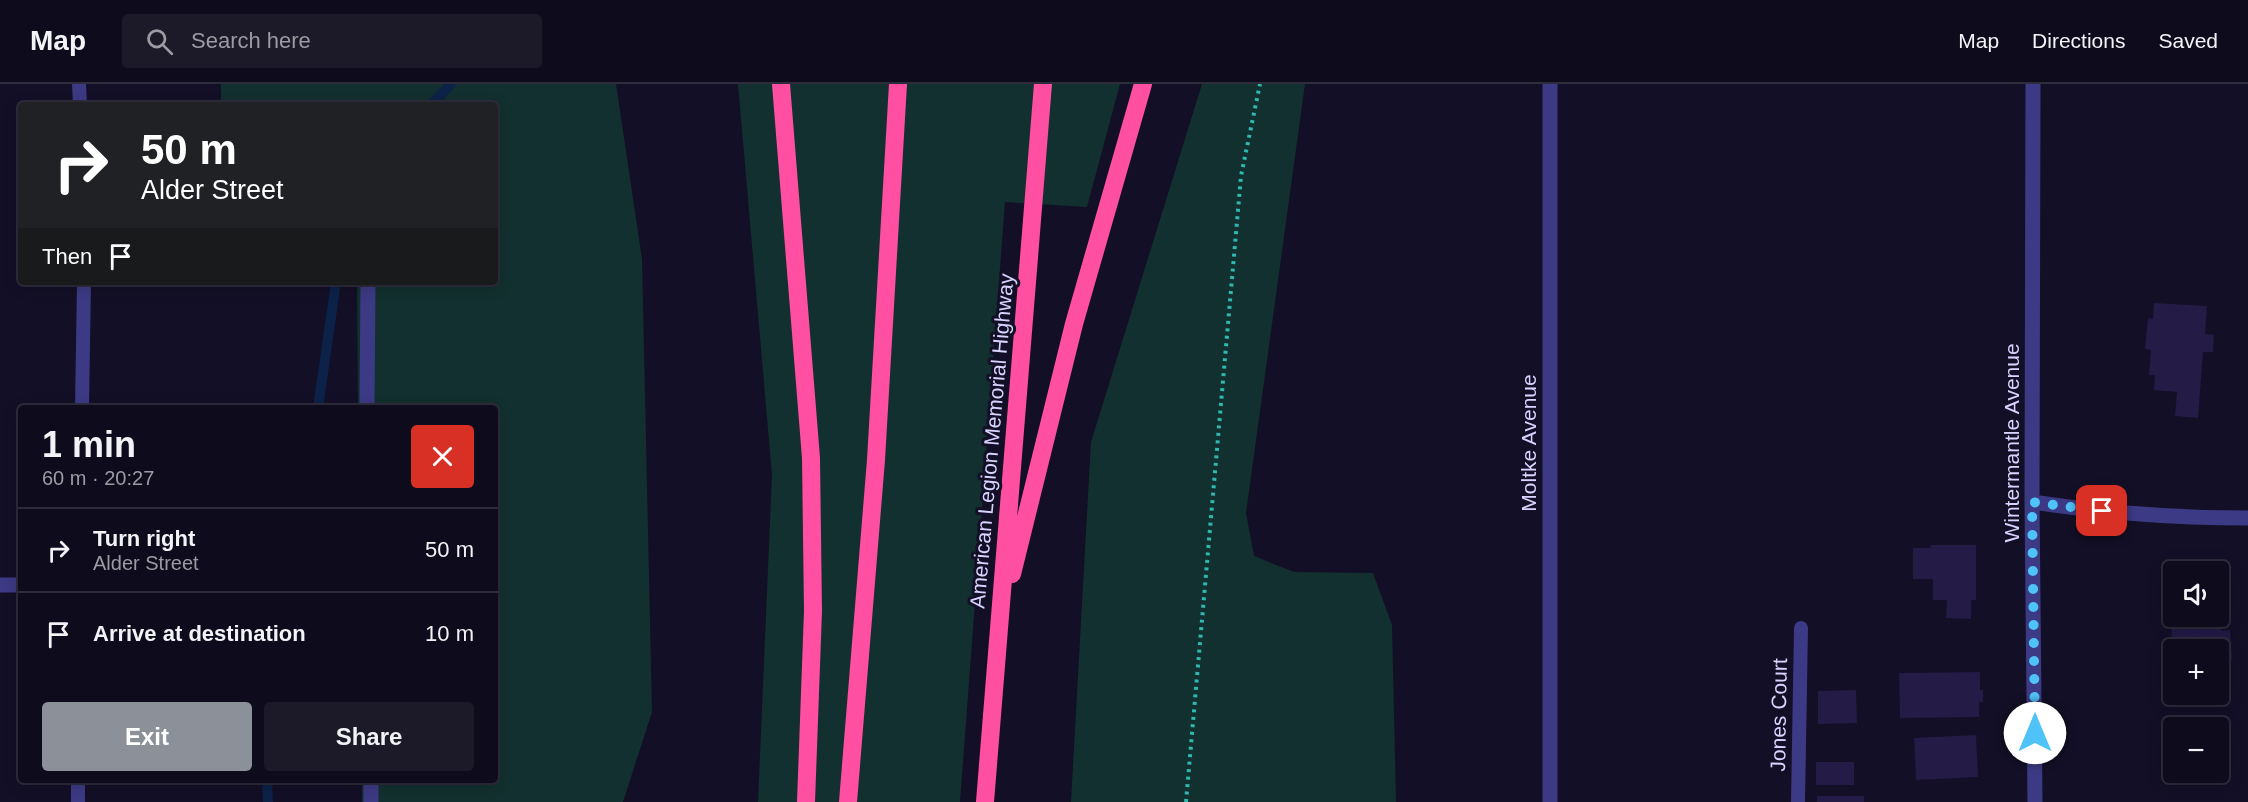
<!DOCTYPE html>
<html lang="en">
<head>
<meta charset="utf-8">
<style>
  body { margin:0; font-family:Helvetica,sans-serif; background:#1c1929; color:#f1f3f6; height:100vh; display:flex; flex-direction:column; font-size:22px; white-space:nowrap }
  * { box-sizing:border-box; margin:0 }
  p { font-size:20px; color:#9b9ba3 }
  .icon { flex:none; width:33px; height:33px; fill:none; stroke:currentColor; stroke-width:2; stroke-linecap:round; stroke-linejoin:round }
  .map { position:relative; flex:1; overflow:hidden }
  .panel { position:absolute; left:18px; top:321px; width:480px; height:378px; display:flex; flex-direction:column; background:#0e0b1c; border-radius:6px; box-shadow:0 3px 15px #0003,0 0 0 2px #2e2b3b }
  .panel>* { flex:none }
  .top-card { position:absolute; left:18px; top:18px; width:480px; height:183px; border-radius:6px; box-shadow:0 3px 15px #0003,0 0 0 2px #2e2b3b; background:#202124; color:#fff; overflow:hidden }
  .tools { position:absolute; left:2163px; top:477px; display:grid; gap:12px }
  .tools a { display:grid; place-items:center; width:66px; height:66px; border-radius:6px; background:#0e0b1c; box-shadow:0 3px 15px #0003,0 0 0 2px #2e2b3b; font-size:30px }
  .pin { position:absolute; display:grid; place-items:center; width:51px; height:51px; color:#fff; margin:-26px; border-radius:12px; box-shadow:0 3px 9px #0006 }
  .me { position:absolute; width:66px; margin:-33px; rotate:0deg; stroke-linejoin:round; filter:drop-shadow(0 0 4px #0008) }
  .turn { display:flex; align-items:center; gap:21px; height:126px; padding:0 24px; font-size:27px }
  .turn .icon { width:78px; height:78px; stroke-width:2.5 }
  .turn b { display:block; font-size:42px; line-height:51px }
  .then { display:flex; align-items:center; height:57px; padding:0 24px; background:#0003; gap:12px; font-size:22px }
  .round { display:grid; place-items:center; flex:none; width:63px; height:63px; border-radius:6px; background:#1c1929 }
  .head { display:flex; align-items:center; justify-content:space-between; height:102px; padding:0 24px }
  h1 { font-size:36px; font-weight:800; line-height:45px }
  .cta { display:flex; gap:12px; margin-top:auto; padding:12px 24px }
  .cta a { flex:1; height:69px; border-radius:6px; background:#8c9099; color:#fff; font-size:24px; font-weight:800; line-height:69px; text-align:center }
  .cta a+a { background:#1c1929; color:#f1f3f6 }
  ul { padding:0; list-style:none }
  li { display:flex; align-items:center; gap:18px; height:84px; padding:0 24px; border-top:2px solid #2e2b3b }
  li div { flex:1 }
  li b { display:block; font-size:22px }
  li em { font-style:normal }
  header { display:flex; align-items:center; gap:36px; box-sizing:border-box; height:84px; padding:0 30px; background:#0e0b1c; border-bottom:2px solid #2e2b3b }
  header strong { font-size:28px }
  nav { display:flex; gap:33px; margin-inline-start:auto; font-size:21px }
  .search { width:420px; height:54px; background:#1c1929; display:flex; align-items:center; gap:15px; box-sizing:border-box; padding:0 21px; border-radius:6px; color:#9b9ba3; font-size:22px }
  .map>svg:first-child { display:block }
  .green { fill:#12302f }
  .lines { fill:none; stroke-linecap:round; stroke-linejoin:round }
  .stream { stroke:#0c2248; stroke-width:10 }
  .building { fill:#241b47 }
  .path { stroke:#2fb8b0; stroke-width:4; stroke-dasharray:3 4.5; stroke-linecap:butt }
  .lane { stroke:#3d3a85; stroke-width:14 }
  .street { stroke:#3d3a85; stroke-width:15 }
  .highway { stroke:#ff4fa3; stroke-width:18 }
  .route { stroke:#4fc3f7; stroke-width:10; stroke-dasharray:0 18 }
  .labels { text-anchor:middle; stroke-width:6; stroke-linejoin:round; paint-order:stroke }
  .street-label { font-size:21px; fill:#d9d4ff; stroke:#130f26 }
</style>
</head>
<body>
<header>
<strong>Map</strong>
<div class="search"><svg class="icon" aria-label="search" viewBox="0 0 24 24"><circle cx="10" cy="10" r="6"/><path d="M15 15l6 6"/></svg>Search here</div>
<nav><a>Map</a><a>Directions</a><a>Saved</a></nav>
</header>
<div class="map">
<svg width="2248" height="718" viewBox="0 0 2248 718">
  <rect width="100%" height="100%" fill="#130f26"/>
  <!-- green -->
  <path class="green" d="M221,0H616L642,175L652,628L623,718H362V696H495V324H358L357,198H495V21H221Z
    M738,0H1120L1087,123L1005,118L960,718H758L772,391Z
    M1202,0H1305L1246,429L1254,472L1294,488L1373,489L1392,541L1396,718H1071L1091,358Z"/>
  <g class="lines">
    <!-- stream -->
    <path class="stream" d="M431,21L451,0
      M318,324L336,198
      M267,696L268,718"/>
  </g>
  <!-- building -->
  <path class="building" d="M2154,219L2207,222L2205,250L2214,251L2213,268H2203L2198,334L2175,332L2177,308L2154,306L2155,291H2149L2151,266L2145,265L2148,234L2153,235Z
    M1930,461H1976V516H1971V535L1946,534L1947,516H1933V495H1913V464H1931Z
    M2171,526H2174V532H2220L2221,547L2230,546L2232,575L2218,576V566H2172Z
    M1980,588V606H1983V618H1979V633L1900,634L1899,589Z
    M1856,606L1857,639L1818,640V607Z
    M1976,651L1978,693L1916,696L1914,654Z
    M1816,678H1854V701H1816Z
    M1817,712H1864V718H1817Z"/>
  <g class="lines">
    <!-- path -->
    <path class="path" d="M1186,718L1241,92L1260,0"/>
    <!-- lane -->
    <path class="lane" d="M79,0L80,21
      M82,324L84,198
      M78,696V718
      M1798,718L1801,544"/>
    <!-- street -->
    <path class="street" d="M2033,0L2032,418L2035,718
      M367,324L368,198
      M2032,418C2103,429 2176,434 2248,434
      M0,501H21
      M371,696V718
      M1550,718V0"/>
    <!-- highway -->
    <path class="highway" d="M781,0L811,374L813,527L806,718
      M1012,490L1074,240L1143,0
      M848,718L876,376L898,0
      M985,718L1043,0"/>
  </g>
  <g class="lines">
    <!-- route -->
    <path class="route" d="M2035,649L2032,418L2102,427"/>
  </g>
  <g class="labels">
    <!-- street labels -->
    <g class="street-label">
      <text transform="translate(992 357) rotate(-85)" y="7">American Legion Memorial Highway</text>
      <text transform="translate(1529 359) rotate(-90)" y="7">Moltke Avenue</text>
      <text transform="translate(2012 359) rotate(-90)" y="7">Wintermantle Avenue</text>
      <text transform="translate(1779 631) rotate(-89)" y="7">Jones Court</text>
    </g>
  </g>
</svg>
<div class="tools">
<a><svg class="icon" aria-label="sound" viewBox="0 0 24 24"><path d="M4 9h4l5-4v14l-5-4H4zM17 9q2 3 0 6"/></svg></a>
<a>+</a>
<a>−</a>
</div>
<div class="pin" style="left:2102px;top:427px;background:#d93025"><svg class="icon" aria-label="arrive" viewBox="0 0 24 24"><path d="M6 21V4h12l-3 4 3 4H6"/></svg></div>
<svg class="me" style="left:2035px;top:649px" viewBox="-20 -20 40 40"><circle r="19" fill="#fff"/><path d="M0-13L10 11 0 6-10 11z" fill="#4fc3f7"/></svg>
<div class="top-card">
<div class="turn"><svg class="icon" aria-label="right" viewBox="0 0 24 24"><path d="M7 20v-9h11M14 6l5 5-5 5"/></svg><div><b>50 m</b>Alder Street</div></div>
<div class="then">Then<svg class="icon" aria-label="arrive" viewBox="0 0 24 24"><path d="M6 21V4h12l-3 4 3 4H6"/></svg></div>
</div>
<section class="panel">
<div class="head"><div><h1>1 min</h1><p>60 m · 20:27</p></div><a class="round" style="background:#d93025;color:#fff"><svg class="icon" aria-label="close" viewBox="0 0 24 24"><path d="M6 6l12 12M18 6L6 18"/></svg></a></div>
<ul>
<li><svg class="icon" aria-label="right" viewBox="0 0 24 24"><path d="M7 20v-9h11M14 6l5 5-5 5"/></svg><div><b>Turn right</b><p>Alder Street</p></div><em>50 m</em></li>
<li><svg class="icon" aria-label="arrive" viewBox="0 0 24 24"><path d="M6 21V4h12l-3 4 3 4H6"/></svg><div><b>Arrive at destination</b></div><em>10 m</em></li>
</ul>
<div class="cta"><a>Exit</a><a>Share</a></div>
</section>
</div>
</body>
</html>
